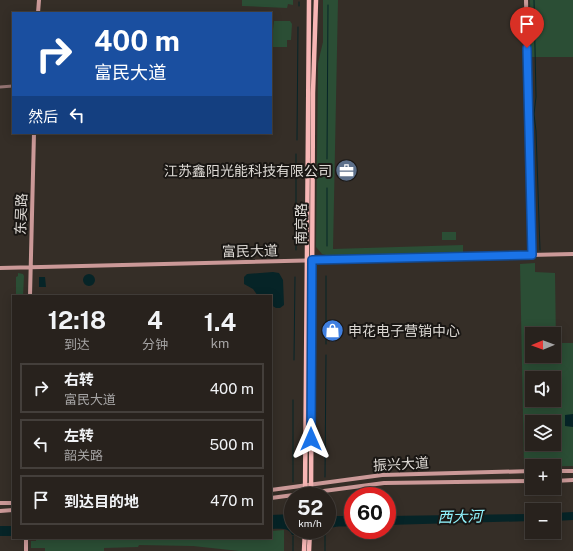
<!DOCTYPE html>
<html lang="zh">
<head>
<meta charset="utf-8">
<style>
  body { margin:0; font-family:"Public Sans","Noto Sans SC",sans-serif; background:#342f2a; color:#f1f3f6; height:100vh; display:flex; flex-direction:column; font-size:15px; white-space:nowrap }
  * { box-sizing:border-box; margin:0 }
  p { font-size:13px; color:#a5a4a4 }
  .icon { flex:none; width:22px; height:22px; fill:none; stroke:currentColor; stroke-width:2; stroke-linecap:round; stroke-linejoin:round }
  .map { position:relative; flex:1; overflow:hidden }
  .details { position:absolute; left:12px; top:295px; width:260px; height:244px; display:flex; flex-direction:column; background:#28221d; border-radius:0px; box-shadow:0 2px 10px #0003,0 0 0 1px #443f3b }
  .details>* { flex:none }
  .top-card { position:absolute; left:12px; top:12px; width:260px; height:122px; border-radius:0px; box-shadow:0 2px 10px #0003,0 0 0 1px #443f3b; background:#1a4fa0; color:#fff; overflow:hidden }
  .needle { width:26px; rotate:269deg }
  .tools { position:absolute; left:525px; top:327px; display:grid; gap:8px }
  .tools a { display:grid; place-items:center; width:36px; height:36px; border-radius:0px; background:#28221d; box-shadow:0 2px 10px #0003,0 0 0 1px #443f3b; font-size:20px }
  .speed { position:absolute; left:284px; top:487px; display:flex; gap:8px; font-size:20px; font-weight:700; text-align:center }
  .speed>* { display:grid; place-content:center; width:52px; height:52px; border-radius:50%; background:#28221d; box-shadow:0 2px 10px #0003,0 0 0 1px #443f3b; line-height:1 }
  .speed small { font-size:10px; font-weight:400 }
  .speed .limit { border:6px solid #d22; background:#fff; color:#111 }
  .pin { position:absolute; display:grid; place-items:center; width:34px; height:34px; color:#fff; margin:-41px -17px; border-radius:50% 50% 50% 0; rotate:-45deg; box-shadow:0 0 4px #0007 }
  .pin .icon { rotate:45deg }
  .me { position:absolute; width:44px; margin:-22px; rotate:0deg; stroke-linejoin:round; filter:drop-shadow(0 0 3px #0008) }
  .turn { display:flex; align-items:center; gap:14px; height:84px; padding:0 16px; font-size:18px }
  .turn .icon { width:52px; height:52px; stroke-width:2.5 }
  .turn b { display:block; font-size:28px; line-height:34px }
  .then { display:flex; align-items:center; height:38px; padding:0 16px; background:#0003; gap:8px; font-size:15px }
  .eta { display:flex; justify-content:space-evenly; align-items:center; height:68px; text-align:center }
  .eta b { font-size:24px; font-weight:700; line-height:28px }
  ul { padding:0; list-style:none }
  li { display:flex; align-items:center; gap:12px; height:50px; margin:0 8px 6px; padding:0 8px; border:2px solid #443f3b; border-radius:0px }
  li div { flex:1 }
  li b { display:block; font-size:15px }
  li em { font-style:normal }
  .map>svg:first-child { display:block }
  .green { fill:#2b4e35; fill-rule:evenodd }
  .water { fill:#062427 }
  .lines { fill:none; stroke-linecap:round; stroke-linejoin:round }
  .stream { stroke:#062427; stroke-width:1 }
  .street { stroke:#937372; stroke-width:3 }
  .secondary { stroke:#cb9998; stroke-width:4 }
  .primary { stroke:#f7b6b5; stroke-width:4.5 }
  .route-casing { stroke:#114b97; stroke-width:10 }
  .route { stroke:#1a73e8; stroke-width:7 }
  .labels { text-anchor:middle; stroke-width:4; stroke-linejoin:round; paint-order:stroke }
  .poi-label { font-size:14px; fill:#ddd9d4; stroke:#1a1714; text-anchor:end }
  .street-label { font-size:14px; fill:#ddd9d4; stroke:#1a1714 }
  .water-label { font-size:15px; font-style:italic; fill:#91f5ff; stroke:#1a1714 }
</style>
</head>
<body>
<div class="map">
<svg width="573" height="551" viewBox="0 0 573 551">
  <rect width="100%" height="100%" fill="#352e27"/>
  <!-- green -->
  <path class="green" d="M242,0H293V5L288,4L287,8L242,6Z
    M323,0H338L333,249L463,245V254L326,255L322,254L316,247L318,63L323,42Z
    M530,0H573V57H531Z
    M274,21H290L292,24L291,40H287V47H271Z
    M442,232H456V240H442Z
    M535,263V272L555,273L556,343H573V466L524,467L520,264ZM532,334H554V356H532ZM532,378H554V400H532ZM532,422H554V444H532Z
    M18,273L23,274L24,276L23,296H16V277L18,276Z
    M13,387V496H11Z
    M284,530V551H239L193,546L139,545L138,547L104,548V551H45V548H31V541H36V539L54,538H271V531Z"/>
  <!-- water -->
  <path class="water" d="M273,272L279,273L283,280L284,305L280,308H276L271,305V296H258L253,289L244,284V277L247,274Z
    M83 280a6 6 0 1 1 12 0a6 6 0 1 1-12 0Z
    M39,277H45L46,287H39Z
    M573,414V427L565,426V415Z
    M573,512V520L554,521V513Z
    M293,514V530H296L294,535H292C289,527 279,529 271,529V515Z
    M532,514V521L387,525V516Z
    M327,515L331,516H353V527C344,527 329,524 326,534L325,530H327Z
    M0,526H13V536H0Z"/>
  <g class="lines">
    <!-- stream -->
    <path class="stream" d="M534,0L536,97L534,114L536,131L540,250
      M299,6V2
      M297,140L298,27
      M327,159L328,5
      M327,246V188
      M296,250V154
      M326,325V276
      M326,337V344
      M294,360L295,277
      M325,477L326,355
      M293,482V400
      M293,551V536
      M325,551V530"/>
    <!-- street -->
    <path class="street" d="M0,87L13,86"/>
    <!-- secondary -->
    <path class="secondary" d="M526,0L532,255
      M38,13L39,0
      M0,268L573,254
      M30,296L34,133
      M554,471H573
      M554,481L573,480
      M271,490L382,475L532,471
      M271,498L384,483L532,481
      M0,503H13
      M0,511L13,510
      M26,551V538"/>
    <!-- primary -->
    <path class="primary" d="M305,496L309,0
      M311,496L313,93L316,0
      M304,551L305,530
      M309,551L310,530"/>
  </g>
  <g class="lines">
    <defs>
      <path id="route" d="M311,439L312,260L532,255L527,48"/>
    </defs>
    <!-- route casing -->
    <use href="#route" class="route-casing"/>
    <!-- route -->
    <use href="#route" class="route"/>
  </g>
  <!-- icons -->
  <defs>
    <symbol id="office-disc" viewBox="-11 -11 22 22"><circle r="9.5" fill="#5c6f8a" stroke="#1a1714"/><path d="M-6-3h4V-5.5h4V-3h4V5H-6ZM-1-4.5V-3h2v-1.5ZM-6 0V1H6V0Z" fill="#fff"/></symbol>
    <symbol id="shop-disc" viewBox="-11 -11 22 22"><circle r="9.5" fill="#3f7fe0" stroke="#1a1714"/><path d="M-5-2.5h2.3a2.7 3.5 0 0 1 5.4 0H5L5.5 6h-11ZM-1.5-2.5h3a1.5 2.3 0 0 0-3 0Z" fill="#fff"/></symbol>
  </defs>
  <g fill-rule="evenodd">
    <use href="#office-disc" x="334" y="158" width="25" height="25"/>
    <use href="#shop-disc" x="320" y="318" width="25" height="25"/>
  </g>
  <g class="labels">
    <!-- poi labels -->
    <g class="poi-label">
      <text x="332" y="176">江苏鑫阳光能科技有限公司</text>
      <text x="348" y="336" text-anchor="start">申花电子营销中心</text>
    </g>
    <!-- street labels -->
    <g class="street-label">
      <text transform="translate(21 214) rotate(-88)" y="5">东吴路</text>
      <text transform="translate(301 224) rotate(-90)" y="5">南京路</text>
      <text transform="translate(250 251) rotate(-1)" y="5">富民大道</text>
      <text transform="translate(401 464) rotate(-3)" y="5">振兴大道</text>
    </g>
    <!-- water labels -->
    <g class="water-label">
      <text transform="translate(460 517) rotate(-1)" y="5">西大河</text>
    </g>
  </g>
</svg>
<div class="tools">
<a><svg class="needle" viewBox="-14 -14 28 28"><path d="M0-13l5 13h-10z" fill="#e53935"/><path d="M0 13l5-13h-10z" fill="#a5a4a4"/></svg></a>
<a><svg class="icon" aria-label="sound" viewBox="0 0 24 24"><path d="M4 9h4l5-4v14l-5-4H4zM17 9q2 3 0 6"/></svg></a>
<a><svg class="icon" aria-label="layers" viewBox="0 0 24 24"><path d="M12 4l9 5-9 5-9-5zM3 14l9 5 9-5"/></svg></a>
<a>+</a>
<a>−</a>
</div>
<div class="speed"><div>52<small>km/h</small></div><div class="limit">60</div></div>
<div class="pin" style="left:527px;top:48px;background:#d93025"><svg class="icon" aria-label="arrive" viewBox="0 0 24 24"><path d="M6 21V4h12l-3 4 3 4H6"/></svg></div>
<svg class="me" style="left:311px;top:439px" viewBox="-20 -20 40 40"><path d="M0-17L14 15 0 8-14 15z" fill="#1a73e8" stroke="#fff" stroke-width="4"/></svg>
<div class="top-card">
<div class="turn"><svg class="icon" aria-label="right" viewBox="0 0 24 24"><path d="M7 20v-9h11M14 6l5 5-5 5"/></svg><div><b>400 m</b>富民大道</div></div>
<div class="then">然后<svg class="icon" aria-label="left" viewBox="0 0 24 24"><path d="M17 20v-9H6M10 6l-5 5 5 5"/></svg></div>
</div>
<section class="details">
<div class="eta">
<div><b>12:18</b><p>到达</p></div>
<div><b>4</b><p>分钟</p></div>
<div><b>1.4</b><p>km</p></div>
</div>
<ul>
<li><svg class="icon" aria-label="right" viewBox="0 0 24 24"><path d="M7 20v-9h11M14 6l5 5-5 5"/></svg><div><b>右转</b><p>富民大道</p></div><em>400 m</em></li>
<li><svg class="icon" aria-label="left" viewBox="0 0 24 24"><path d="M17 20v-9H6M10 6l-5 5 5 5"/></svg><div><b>左转</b><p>韶关路</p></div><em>500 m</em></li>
<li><svg class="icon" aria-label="arrive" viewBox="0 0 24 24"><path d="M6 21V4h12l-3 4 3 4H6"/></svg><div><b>到达目的地</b></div><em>470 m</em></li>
</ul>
</section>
</div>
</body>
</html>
